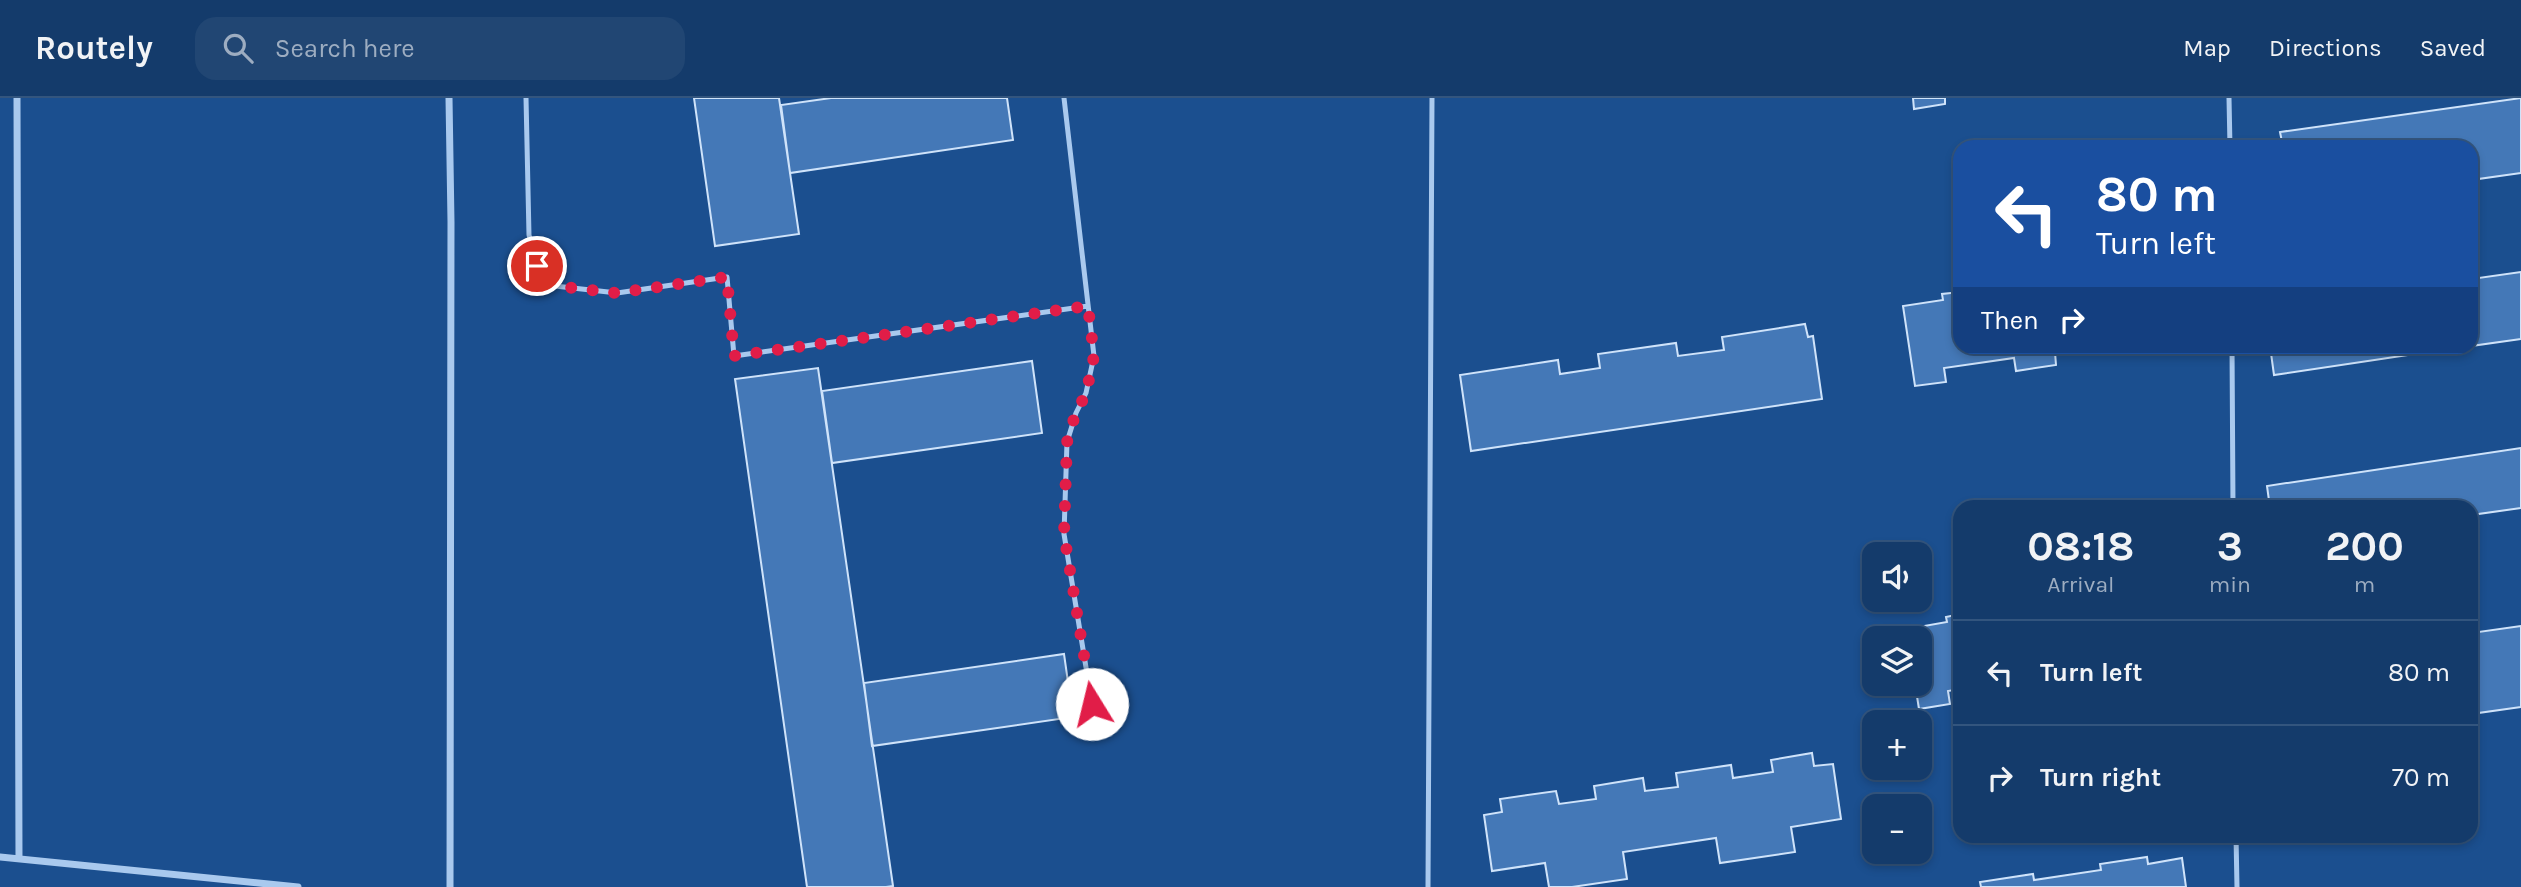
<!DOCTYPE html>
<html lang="en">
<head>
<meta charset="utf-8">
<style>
  body { margin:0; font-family:Karla,sans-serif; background:#214673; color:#f1f3f6; height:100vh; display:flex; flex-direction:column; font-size:26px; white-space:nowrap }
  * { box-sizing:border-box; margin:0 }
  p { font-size:23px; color:#9dadc1 }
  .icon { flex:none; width:38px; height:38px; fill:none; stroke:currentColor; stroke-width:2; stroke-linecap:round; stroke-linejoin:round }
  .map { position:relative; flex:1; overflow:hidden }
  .sheet { position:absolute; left:1953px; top:402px; width:525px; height:343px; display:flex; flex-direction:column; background:#143b6b; border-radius:21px; box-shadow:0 4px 10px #0003,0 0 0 2px #33557e }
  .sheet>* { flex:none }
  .guide { position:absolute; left:1953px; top:42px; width:525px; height:214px; border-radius:21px; box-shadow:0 4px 10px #0003,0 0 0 2px #33557e; background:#1a4fa0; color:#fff; overflow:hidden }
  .controls { position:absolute; left:1862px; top:444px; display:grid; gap:14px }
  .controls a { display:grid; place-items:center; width:70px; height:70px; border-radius:14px; background:#143b6b; box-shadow:0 4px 10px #0003,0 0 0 2px #33557e; font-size:35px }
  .pin { position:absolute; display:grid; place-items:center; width:60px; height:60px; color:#fff; margin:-30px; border:4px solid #fff; border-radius:50%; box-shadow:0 2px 7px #0007 }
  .me { position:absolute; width:77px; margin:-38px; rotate:351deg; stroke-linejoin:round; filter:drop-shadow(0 0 5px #0008) }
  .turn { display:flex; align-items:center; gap:24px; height:147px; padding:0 28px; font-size:32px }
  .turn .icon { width:91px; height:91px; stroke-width:2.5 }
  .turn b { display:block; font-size:49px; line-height:60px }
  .then { display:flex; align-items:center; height:66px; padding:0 28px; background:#0003; gap:14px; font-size:26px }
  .eta { display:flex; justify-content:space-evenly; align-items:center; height:119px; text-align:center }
  .eta b { font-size:42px; font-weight:700; line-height:49px }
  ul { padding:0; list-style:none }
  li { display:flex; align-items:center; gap:21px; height:105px; padding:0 28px; border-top:2px solid #33557e }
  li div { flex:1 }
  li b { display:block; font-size:26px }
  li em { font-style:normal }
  header { display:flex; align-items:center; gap:42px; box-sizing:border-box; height:98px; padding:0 35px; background:#143b6b; border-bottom:2px solid #33557e }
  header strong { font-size:33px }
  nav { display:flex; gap:38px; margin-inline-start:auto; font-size:24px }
  .search { width:490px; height:63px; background:#214673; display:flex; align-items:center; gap:18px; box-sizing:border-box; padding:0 24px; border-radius:21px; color:#9dadc1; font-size:26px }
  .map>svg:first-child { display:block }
  .building { fill:#4478b7; stroke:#cfe3fa; stroke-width:2 }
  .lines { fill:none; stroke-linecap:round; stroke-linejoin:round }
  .service { stroke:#a9c9ee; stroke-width:5 }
  .minor { stroke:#a9c9ee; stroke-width:7 }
  .route { stroke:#e11d48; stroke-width:12; stroke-dasharray:0 21.6 }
</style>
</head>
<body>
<header>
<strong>Routely</strong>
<div class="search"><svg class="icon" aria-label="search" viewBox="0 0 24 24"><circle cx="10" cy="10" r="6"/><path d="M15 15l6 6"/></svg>Search here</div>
<nav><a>Map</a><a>Directions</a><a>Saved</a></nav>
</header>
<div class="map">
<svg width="2521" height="789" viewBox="0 0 2521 789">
  <rect width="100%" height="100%" fill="#1b4f8f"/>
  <!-- building -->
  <path class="building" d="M694,0H779L799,136L715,148Z
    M831,0H1007L1013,42L790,75L781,7Z
    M1913,0H1945V6L1914,11Z
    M2521,0V75L2471,82V49H2283L2280,34Z
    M2521,174V241L2471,248V181Z
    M1960,194V248H2089L2055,254L2056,267L2016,273L2014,260L1944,270L1946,284L1915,288L1903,208L1943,202L1942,196Z
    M1805,226L1808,239L1813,238L1822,301L1471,353L1460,277L1558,262L1560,276L1600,270L1598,256L1676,245L1678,258L1724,252L1722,239Z
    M2125,248H2155L2156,252L2126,256Z
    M2270,248H2468L2274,277Z
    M1032,263L1042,335L832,365L822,293Z
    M818,270L893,788L886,789H807L735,281Z
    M2521,350V410L2471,417V410H2270L2267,388Z
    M1960,516V591L1948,593L1950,606L1919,611L1915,586H1920V541H1908L1907,531L1947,524L1946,519Z
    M2521,528V609L2471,616V535Z
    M1064,556L1073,619L872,648L864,585Z
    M1812,655L1814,668L1833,666L1841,721L1791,729L1795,754L1720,765L1716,740L1623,754L1627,781L1572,789H1549L1545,765L1492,773L1484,717L1502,714L1500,701L1556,693L1559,706L1596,701L1594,688L1643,680L1645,693L1678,689L1676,675L1731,667L1733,680L1773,674L1771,662Z
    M2147,759L2148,766L2182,760L2186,789H1981L1980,784L2033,776L2034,782L2101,772L2100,766Z"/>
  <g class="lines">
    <!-- service -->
    <path class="service" d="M526,0L529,137L537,168L555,188L617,195L727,179L734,258L1088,208
      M1064,0L1094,258L1086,295L1076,315L1067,344L1064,436L1096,630
      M2229,0L2230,49
      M2232,248L2233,410
      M2236,738L2237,789
      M1428,789L1432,0"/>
    <!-- minor -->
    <path class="minor" d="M17,0L19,761
      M449,0L451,124L450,789
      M0,759L298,789"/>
  </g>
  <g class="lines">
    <!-- route -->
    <path class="route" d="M537,168L555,188L617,195L727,179L734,258L1088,208L1094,258L1086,296L1076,314L1067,344L1064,436L1092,606"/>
  </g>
</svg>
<div class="controls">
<a><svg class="icon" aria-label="sound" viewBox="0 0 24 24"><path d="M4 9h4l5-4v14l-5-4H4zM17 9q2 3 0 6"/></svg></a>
<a><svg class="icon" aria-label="layers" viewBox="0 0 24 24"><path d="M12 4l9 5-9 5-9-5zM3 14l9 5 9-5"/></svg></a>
<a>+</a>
<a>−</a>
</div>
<div class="pin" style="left:537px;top:168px;background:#d93025"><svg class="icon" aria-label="arrive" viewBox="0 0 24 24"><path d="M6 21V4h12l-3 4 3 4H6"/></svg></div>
<svg class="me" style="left:1092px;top:606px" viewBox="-20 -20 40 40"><circle r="19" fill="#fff"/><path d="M0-13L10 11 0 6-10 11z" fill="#e11d48"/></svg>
<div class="guide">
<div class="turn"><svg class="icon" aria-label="left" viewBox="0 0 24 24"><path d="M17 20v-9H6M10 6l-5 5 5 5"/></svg><div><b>80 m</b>Turn left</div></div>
<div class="then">Then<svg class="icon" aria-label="right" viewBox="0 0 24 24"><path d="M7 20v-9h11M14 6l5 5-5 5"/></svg></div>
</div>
<section class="sheet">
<div class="eta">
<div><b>08:18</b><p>Arrival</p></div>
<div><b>3</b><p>min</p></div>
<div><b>200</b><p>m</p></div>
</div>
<ul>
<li><svg class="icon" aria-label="left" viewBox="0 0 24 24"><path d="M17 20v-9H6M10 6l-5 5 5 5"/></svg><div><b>Turn left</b></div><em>80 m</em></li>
<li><svg class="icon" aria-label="right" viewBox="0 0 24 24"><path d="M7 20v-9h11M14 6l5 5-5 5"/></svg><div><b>Turn right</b></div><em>70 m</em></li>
</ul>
</section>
</div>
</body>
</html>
